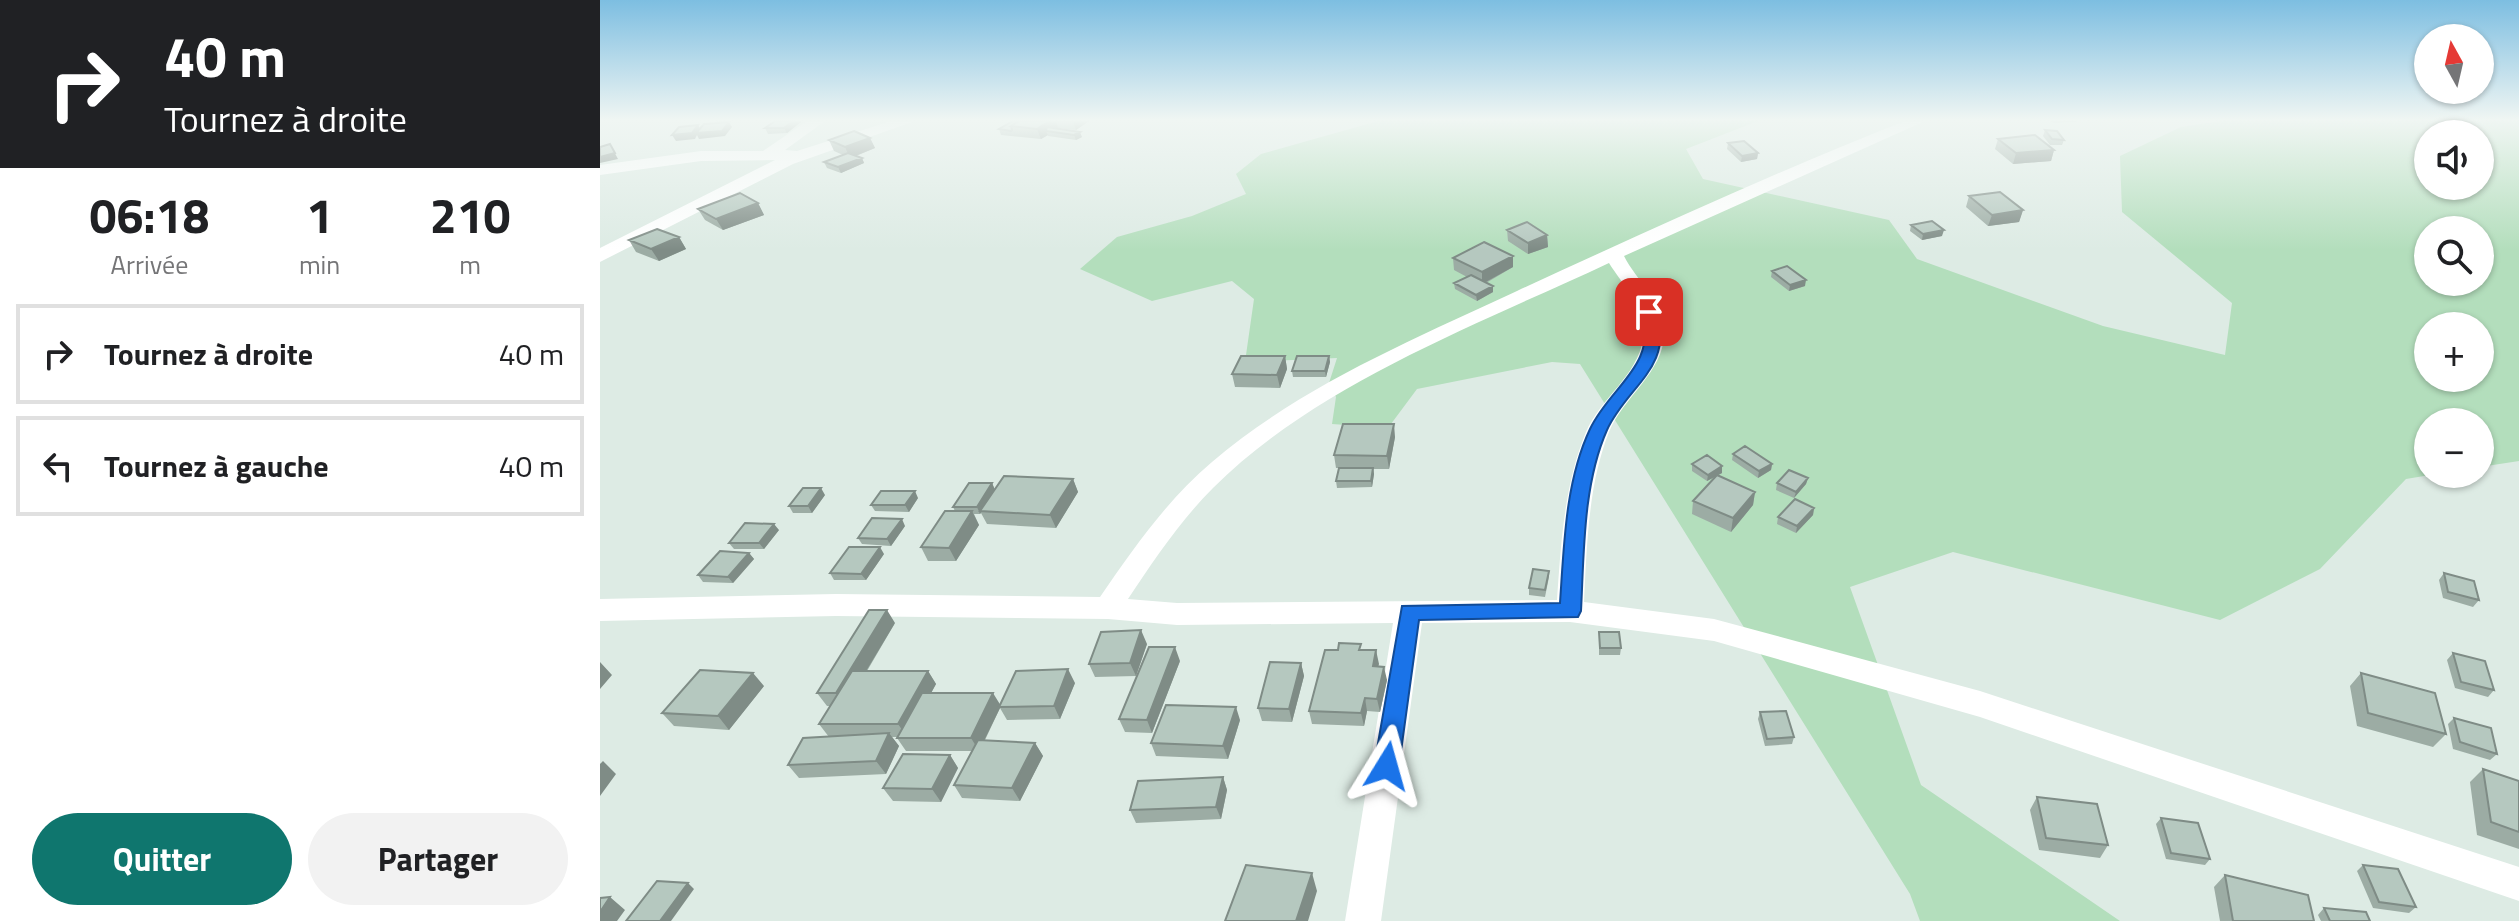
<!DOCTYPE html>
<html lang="fr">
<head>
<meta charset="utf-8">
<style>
  body { margin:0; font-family:"Titillium Web",sans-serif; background:#f2f2f2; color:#202124; height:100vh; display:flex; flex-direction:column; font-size:30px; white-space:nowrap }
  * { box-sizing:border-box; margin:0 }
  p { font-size:26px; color:#757577 }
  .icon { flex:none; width:44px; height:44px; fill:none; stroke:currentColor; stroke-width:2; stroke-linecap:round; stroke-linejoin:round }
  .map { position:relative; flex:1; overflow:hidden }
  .details { display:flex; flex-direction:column; background:#fff; width:600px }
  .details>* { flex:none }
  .banner { background:#202124; color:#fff; overflow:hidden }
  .needle { width:52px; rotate:352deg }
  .buttons { position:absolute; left:1814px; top:24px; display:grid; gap:16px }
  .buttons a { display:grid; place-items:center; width:80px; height:80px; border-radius:50%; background:#fff; box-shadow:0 2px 6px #0004; font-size:40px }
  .pin { position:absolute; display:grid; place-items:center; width:68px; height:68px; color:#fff; margin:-34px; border-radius:16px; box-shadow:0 4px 12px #0006 }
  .me { position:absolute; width:88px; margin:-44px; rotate:8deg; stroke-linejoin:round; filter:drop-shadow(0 0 6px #0008) }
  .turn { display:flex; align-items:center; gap:28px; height:168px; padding:0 32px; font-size:36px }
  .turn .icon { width:104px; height:104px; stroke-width:2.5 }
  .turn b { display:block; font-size:56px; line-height:68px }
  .eta { display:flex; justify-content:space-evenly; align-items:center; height:136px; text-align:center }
  .eta b { font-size:48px; font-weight:700; line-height:56px }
  .cta { display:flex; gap:16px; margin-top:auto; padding:16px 32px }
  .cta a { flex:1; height:92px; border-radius:48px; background:#0f766e; color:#fff; font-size:32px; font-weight:700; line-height:92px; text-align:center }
  .cta a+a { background:#f2f2f2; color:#202124 }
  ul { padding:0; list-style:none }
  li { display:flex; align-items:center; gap:24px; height:100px; margin:0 16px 12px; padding:0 16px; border:4px solid #e0e0e0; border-radius:0px }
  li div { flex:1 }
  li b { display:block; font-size:30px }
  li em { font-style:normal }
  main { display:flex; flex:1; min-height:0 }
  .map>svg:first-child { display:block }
  .green { fill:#b3debc; fill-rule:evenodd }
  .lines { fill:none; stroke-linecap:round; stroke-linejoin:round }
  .minor { fill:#fff; fill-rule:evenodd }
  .wall { fill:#9caca4 }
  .shaded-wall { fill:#7f8c86 }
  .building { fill:#b5c8bf; stroke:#7f8c86; stroke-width:2 }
  .route { fill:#1a73e8; stroke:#114b97; stroke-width:2 }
</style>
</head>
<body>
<main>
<section class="details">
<div class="banner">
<div class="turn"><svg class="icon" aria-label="right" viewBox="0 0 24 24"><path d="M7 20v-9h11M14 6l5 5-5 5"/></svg><div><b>40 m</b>Tournez à droite</div></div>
</div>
<div class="eta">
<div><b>06:18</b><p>Arrivée</p></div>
<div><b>1</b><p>min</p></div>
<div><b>210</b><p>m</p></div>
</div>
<ul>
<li><svg class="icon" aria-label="right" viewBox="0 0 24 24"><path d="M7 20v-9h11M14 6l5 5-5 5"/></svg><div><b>Tournez à droite</b></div><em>40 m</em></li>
<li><svg class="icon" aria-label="left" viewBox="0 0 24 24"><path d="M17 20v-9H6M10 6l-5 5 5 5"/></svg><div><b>Tournez à gauche</b></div><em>40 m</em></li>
</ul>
<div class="cta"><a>Quitter</a><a>Partager</a></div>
</section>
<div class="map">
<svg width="1919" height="921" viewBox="0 0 1919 921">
  <rect width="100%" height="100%" fill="#ddebe4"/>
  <!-- green -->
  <path class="green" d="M778,121H1158L1086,149L1103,179L1289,220L1317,259L1503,326L1625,355L1632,303L1522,212L1520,156L1581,127L1619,121H1919V461L1880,467V422H1828V474H1836L1806,479L1720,569L1620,620L1353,552L1250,587L1321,785L1520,921H1320L1310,894L980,364L952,362L817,389L788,428L732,424L736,397L729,383L737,358L645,362L654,299L632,281L552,301L480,269L517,237L592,216L646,194L636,174L661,154ZM1828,134H1880V186H1828ZM1828,230H1880V282H1828ZM1828,326H1880V378H1828Z"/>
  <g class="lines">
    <!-- minor -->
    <path class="minor" d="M207,121H225L185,150L197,151L291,121H315L193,164L0,262V248L175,160L101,161L0,175V165L101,151H163Z
      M1305,121H1325L1024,256C1036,280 1063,301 1064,331C1066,370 1023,397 1009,432C988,485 987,545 984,602L1114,619L1380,691L1919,867V901L1380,717L1114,641L970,622L822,623L781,921H745L793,623L577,625L508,619L236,616L0,621V599L236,594L500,597C533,549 567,500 612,462C701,386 812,340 917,291C1045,232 1173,173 1305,121ZM1009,263C1023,286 1048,309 1043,339C1038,375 1000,399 986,432C964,485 961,544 957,600L577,603L528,599C554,560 580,521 613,488C717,384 877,325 1009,263Z"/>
  </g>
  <!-- wall -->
  <path class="wall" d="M413,121H489L476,130L457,128L482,137L476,140L448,136V135L441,139L401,135L399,129Z
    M1451,121H1477L1476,122L1453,123Z
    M201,122L187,133L168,134L165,128Z
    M1445,130L1464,140L1462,145H1450L1443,136Z
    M270,138L275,148L256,156L262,158L264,163L241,173L227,168L224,162L243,155L234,151L229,140Z
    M1398,139L1454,150L1451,161L1413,164L1395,149Z
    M1128,143L1158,153L1157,159L1141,162L1127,149Z
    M1369,196L1423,210L1419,222L1388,226L1366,207Z
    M158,203L164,215L123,230L105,220L98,209Z
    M1311,225L1342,236L1322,240L1310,231Z
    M907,230L947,235L948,247L928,254L908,241Z
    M79,237L86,249L59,261L36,252L29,240Z
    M853,258L913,267L886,283L893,286V292L877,301L855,289L854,283L867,277L854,270Z
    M1172,271L1205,286L1189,291L1171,277Z
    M685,356L687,369L680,388L635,387L632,374Z
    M729,356L730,362L726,377H693L692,371Z
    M795,437L789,469H773L774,474L772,487L737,488L736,481L739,468H736L734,455Z
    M1133,454L1172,464L1171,470L1158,478L1132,460Z
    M1092,464L1122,473L1118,475L1155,492L1153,505L1131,532L1092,514L1093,501L1115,477L1107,481L1092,471Z
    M1208,478L1206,484L1194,498L1176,490L1177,483Z
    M473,479L478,492L456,528L387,524L381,513L380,514H374L379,525L356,561H328L321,547L355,511L353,507L392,483L395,490Z
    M225,495L212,513H193L189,506Z
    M318,498L309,512L275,511L271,505Z
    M1214,508L1213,515L1196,533L1177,524L1178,517Z
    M305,526L291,546L262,544L258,538Z
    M179,530L164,549H134L129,543Z
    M149,553L154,559L133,583L103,582L98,575Z
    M284,554L266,580H234L230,573Z
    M949,571V577L945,597L929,595V588Z
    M1844,573L1879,600L1873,607L1843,598L1839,580Z
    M295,623L267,671H328L336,684L331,693L400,705L475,683L460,719L407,720L400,708L385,740L435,743L443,756L420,801L362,798L354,785L372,751H306L297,738L298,737H292L299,746L286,774L199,778L188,765L229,737L219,724L230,706H227L217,693Z
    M999,632L1021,648L1020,655H999Z
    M547,644L536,676L495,677L489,664Z
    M762,650H776L778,666L787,680L780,712L767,711L764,726L712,724L709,711Z
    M1853,653L1894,690L1888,697L1855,688L1847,660Z
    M580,661L552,733L525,732L519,719Z
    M701,663L704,676L692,722L662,721L658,708Z
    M1761,673L1846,734L1833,747L1757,726L1750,686Z
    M164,686L129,730L74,726L62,713Z
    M1160,712L1194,737L1192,744L1165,746L1158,719Z
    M1854,718L1897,754L1890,760L1853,749L1848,724Z
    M640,720L628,759L556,756L551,743Z
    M350,755L358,768L341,802L293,801L283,788Z
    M1883,769L1919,781V849L1877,835L1870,782Z
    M623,777L627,790L621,819L536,823L530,810Z
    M1437,797L1508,845L1500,858L1439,850L1430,810Z
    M1561,818L1610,859L1605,865L1566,859L1556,824Z
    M1763,865L1816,907L1809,913L1773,908L1757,871Z
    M1625,875L1714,921H1620L1614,887Z
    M1724,908L1770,921H1721L1718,915Z"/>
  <!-- shaded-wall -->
  <path class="shaded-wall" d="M193,121H201V122L187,133L184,128Z
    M449,121H456L458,128L452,132L446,131L448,135L441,139L437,129Z
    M473,121H489L476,130Z
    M129,122L132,127L125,136L99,139L97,135L95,139L76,141L72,135L98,125L101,130Z
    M480,132L482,137L476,140L474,135Z
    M270,138L275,148L250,158L245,147Z
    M10,144L18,159L0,163V157Z
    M1454,150L1451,161L1413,164L1416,153Z
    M1158,153L1157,159L1141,162L1142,156Z
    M262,158L264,163L241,173L238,167Z
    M158,203L164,215L123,230L116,219Z
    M1423,210L1419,222L1388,226L1392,215Z
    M1344,230L1342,236L1322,240L1323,234Z
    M947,235L948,247L928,254V243Z
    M79,237L86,249L59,261L51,249Z
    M913,256V267L882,284V272Z
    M1206,280L1205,286L1189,291L1190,285Z
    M893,286V292L877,301L876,295Z
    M685,356L687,369L680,388L677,375Z
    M729,356L730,362L726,377L725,371Z
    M794,424L795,437L789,469L787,456Z
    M1172,464L1171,470L1158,478L1159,471Z
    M1122,466V473L1107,481L1108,475Z
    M773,468L774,474L772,487L771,481Z
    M1208,478L1206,484L1194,498L1196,492Z
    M473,479L478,492L456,528L450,515Z
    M392,483L395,490L380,514L377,507Z
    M221,488L225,495L212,513L208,506Z
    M315,491L318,498L309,512L305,505Z
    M1155,492L1153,505L1131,532L1133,518Z
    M1214,508L1213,515L1196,533L1197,526Z
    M372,511L379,525L356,561L349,548Z
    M302,519L305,526L291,546L287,539Z
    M174,524L179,530L164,549L159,543Z
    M280,547L284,554L266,580L261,574Z
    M149,553L154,559L133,583L128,577Z
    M287,610L295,623L245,706L236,693Z
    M541,630L547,644L536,676L530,663Z
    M575,647L580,661L552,733L547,720Z
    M776,650L779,664L775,679L773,666Z
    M0,662L12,675L0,689Z
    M701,663L704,676L692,722L689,709Z
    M784,667L787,680L780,712L777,699Z
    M468,669L475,683L460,719L454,706Z
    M328,671L336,684L307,737L298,724Z
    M153,673L164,686L129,730L118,716Z
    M393,693L401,706L379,751L371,738Z
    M765,698L767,711L764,726L761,713Z
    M636,707L640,720L628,759L623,746Z
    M289,733L299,746L286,774L276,761Z
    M435,743L443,756L420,801L412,788Z
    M350,755L358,768L341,802L332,789Z
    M3,761L16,774L0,796V764Z
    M623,777L627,790L621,819L616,807Z
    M712,873L717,891L708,921H696Z
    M88,883L94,889L71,921H60Z
    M10,897L25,910L17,921H0V912Z"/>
  <!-- building -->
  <path class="building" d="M175,121H193L184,128H165Z
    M413,121H419L411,126L412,130L411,131L399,129Z
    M419,121H449L437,129L411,126Z
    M129,122L122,131L96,133L104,124Z
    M98,125L92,133L72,135L79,127Z
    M447,127L480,132L474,135L446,131Z
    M1445,130L1457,131L1464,140L1452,139Z
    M254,131L270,138L245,147L229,140Z
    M1435,135L1454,150L1416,153L1398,139Z
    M1144,141L1158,153L1142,156L1128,143Z
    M10,144L15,153L0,157V147Z
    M248,153L262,158L238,167L224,162Z
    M1400,192L1423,210L1392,215L1369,196Z
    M140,193L158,203L116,219L98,209Z
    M1332,221L1344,230L1323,234L1311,225Z
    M927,222L947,235L928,243L907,230Z
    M57,229L79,237L51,249L29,240Z
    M884,242L913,256L882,272L853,258Z
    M1187,266L1206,280L1190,285L1172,271Z
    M871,275L893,286L876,295L854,283Z
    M641,356H685L677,375L632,374Z
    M697,356H729L725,371H692Z
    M743,424H794L787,456L734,455Z
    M1145,446L1172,464L1159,471L1133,454Z
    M1107,455L1122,466L1108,475L1092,464Z
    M739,468H773L771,481H736Z
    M1189,470L1208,478L1196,492L1177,483Z
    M1117,475L1155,492L1133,518L1093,501Z
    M404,476L473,479L450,515L380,511Z
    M369,483H392L377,507H353Z
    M203,488H221L208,506H189Z
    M281,491H315L305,505H271Z
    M1195,499L1214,508L1197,526L1178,517Z
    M345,511H372L349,548L321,547Z
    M272,518L302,519L287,539L258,538Z
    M145,523L174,524L159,543H129Z
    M249,547H280L261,574L230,573Z
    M120,551L149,553L128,577L98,575Z
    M933,569L949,571L945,590L929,588Z
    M1844,573L1874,581L1879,600L1848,592Z
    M269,610H287L236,693H217Z
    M541,630L530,663L489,664L501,632Z
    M999,632H1019L1021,648H1000Z
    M739,643L761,644L759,650H776L773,666L784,667L777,699L765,698L761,713L709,711L725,650H738Z
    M549,647H575L547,720L519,719Z
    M1853,653L1885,661L1894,690L1861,682Z
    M670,662L701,663L689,709L658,708Z
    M468,669L454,706L399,707L416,671Z
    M100,670L153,673L118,716L62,713Z
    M252,671H328L298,724H219Z
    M1761,673L1835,693L1846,734L1768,713Z
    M322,693H393L371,738H297Z
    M566,705L636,707L623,746L551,743Z
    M1186,711L1194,737L1167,739L1160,712Z
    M1854,718L1891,728L1897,754L1860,742Z
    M289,733L276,761L188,765L203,738Z
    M378,740L435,743L412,788L354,785Z
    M303,754L350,755L332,789L283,788Z
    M1883,769L1919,781V832L1891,822Z
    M623,777L616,807L530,810L538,781Z
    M1437,797L1497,804L1508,845L1446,838Z
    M1561,818L1598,823L1610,859L1571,853Z
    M646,865L712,873L696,921H625Z
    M1763,865L1798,869L1816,907L1779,902Z
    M1625,875L1708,895L1714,921H1633Z
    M57,881L88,883L60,921H26Z
    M10,897L0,912V898Z
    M1724,908L1766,912L1770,921H1730Z"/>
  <!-- sky -->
  <linearGradient id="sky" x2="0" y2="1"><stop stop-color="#7dbee1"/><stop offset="0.48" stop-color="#f0f6f3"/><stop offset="1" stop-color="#f0f6f3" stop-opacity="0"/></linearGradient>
  <rect width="1919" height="250" fill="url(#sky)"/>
  <!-- route -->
  <path class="route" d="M1049,308L1057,312C1074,368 1027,386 1007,430C983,484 984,553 981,611L978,617L819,620L799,766L795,773L787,777L778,773L774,766L802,606L960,603C964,546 965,482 990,429C1010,386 1058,366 1042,312Z"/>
</svg>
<div class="buttons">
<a><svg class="needle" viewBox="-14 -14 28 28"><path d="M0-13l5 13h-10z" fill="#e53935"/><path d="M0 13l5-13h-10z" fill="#757577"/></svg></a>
<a><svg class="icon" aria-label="sound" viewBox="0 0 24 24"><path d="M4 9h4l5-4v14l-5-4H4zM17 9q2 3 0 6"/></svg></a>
<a><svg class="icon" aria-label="search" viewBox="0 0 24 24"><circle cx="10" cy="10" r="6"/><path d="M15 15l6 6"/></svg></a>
<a>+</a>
<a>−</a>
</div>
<div class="pin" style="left:1049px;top:312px;background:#d93025"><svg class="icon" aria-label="arrive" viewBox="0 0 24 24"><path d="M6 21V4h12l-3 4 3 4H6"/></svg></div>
<svg class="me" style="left:787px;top:766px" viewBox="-20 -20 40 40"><path d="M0-17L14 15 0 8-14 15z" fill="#1a73e8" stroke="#fff" stroke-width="4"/></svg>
</div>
</main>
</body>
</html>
